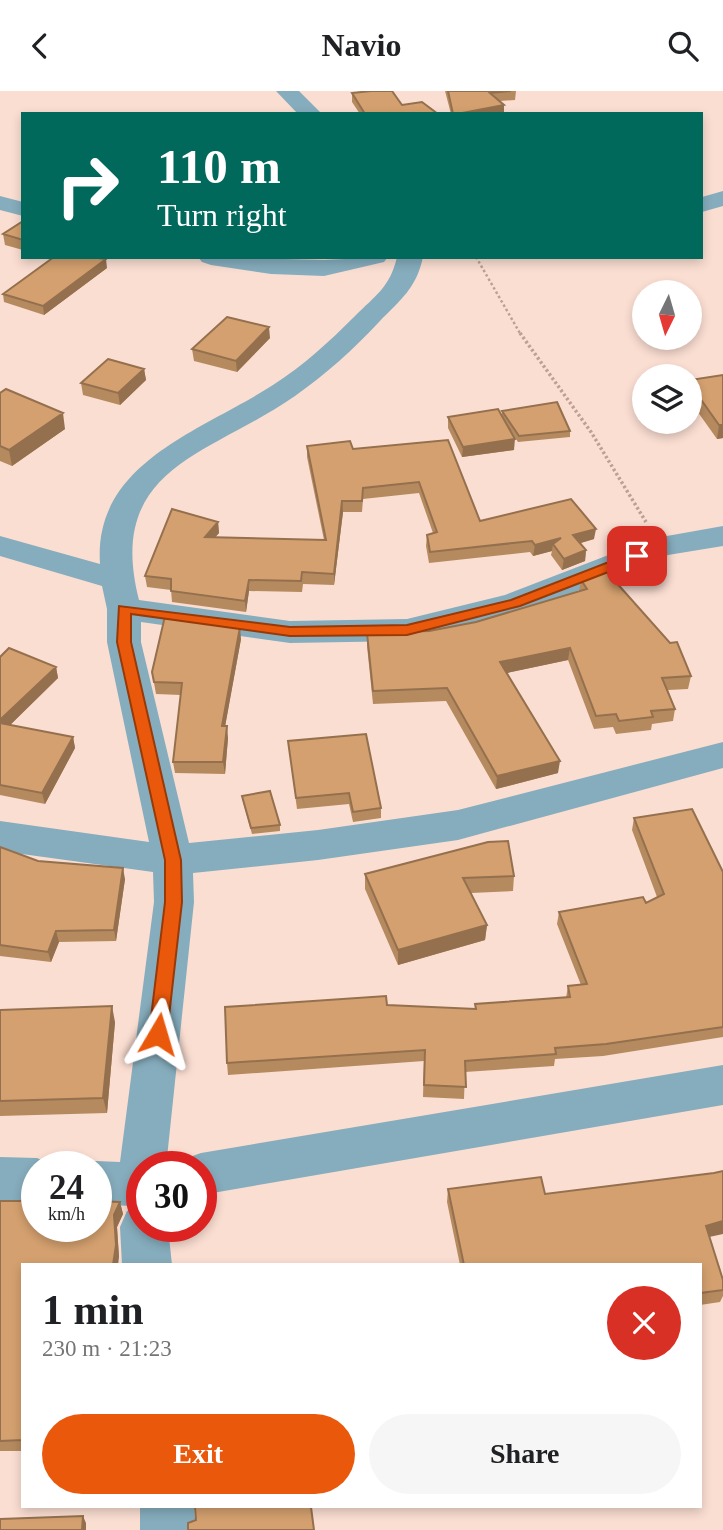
<!DOCTYPE html>
<html lang="en">
<head>
<meta charset="utf-8">
<style>
  body { margin:0; font-family:Georgia,serif; background:#f6f6f6; color:#202124; height:100vh; display:flex; flex-direction:column; font-size:26px; white-space:nowrap }
  * { box-sizing:border-box; margin:0 }
  p { font-size:23px; color:#757577 }
  .icon { flex:none; width:38px; height:38px; fill:none; stroke:currentColor; stroke-width:2; stroke-linecap:round; stroke-linejoin:round }
  .map { position:relative; flex:1; overflow:hidden }
  .panel { position:absolute; left:21px; top:1172px; width:681px; height:245px; display:flex; flex-direction:column; background:#fff; border-radius:0px; box-shadow:0 4px 10px #0003 }
  .panel>* { flex:none }
  .hud { position:absolute; left:21px; top:21px; width:682px; height:147px; border-radius:0px; box-shadow:0 4px 10px #0003; background:#00695c; color:#fff; overflow:hidden }
  .needle { width:46px; rotate:185deg }
  .tools { position:absolute; left:632px; top:189px; display:grid; gap:14px }
  .tools a { display:grid; place-items:center; width:70px; height:70px; border-radius:50%; background:#fff; box-shadow:0 4px 10px #0003; font-size:35px }
  .speed { position:absolute; left:21px; top:1060px; display:flex; gap:14px; font-size:35px; font-weight:700; text-align:center }
  .speed>* { display:grid; place-content:center; width:91px; height:91px; border-radius:50%; background:#fff; box-shadow:0 4px 10px #0003; line-height:1 }
  .speed small { font-size:18px; font-weight:400 }
  .speed .limit { border:10px solid #d22; background:#fff; color:#111 }
  .pin { position:absolute; display:grid; place-items:center; width:60px; height:60px; color:#fff; margin:-30px; border-radius:14px; box-shadow:0 4px 10px #0006 }
  .me { position:absolute; width:77px; margin:-38px; rotate:7deg; stroke-linejoin:round; filter:drop-shadow(0 0 5px #0008) }
  .turn { display:flex; align-items:center; gap:24px; height:147px; padding:0 21px; font-size:32px }
  .turn .icon { width:91px; height:91px; stroke-width:2.5 }
  .turn b { display:block; font-size:49px; line-height:60px }
  .round { display:grid; place-items:center; flex:none; width:74px; height:74px; border-radius:37px; background:#f6f6f6 }
  .head { display:flex; align-items:center; justify-content:space-between; height:119px; padding:0 21px }
  h1 { font-size:42px; font-weight:600; line-height:52px }
  .button { display:flex; gap:14px; margin-top:auto; padding:14px 21px }
  .button a { flex:1; height:80px; border-radius:42px; background:#ea580c; color:#fff; font-size:28px; font-weight:600; line-height:80px; text-align:center }
  .button a+a { background:#f6f6f6; color:#202124 }
  header { display:flex; justify-content:space-between; align-items:center; height:91px; padding:0 21px; background:#fff; font-size:32px; font-weight:600 }
  .map>svg:first-child { display:block }
  .lines { fill:none; stroke-linecap:round; stroke-linejoin:round }
  .path-far1 { stroke:#bca094; stroke-width:2.5; stroke-dasharray:2.5 2.5; stroke-linecap:butt }
  .path { stroke:#bca094; stroke-width:3.5; stroke-dasharray:2.5 2.5; stroke-linecap:butt }
  .street { fill:#86adbd; fill-rule:evenodd }
  .wall { fill:#b68a5f }
  .shaded-wall { fill:#94704e }
  .building { fill:#d4a06f; stroke:#94704e; stroke-width:2 }
  .route { fill:#ea580c; stroke:#983908; stroke-width:2 }
</style>
</head>
<body>
<header><svg class="icon" aria-label="back" viewBox="0 0 24 24"><path d="M15 5l-7 7 7 7"/></svg>Navio<svg class="icon" aria-label="search" viewBox="0 0 24 24"><circle cx="10" cy="10" r="6"/><path d="M15 15l6 6"/></svg></header>
<div class="map">
<svg width="723" height="1439" viewBox="0 0 723 1439">
  <rect width="100%" height="100%" fill="#fbded2"/>
  <g class="lines">
    <!-- path-far1 -->
    <path class="path-far1" d="M476,166L521,244"/>
    <!-- path -->
    <path class="path" d="M520,242L591,341L646,431"/>
    <!-- street -->
    <path class="street" d="M276,0H299L322,23H298Z
      M723,100V115L702,121V106Z
      M0,105L23,111V125L0,119Z
      M198,166L324,169L388,166L384,171L324,185L271,183L211,174L202,171Z
      M397,166H423C416,198 401,208 379,231C354,258 326,283 295,305C209,365 105,376 139,509L290,530L407,528L505,504L650,448L723,435V455L668,464L527,520L407,550L290,552L141,531V551L189,752L318,739L458,719L723,651V677L458,749L318,769L193,782L194,811L166,1076H142V1136H168L172,1174H122L120,1136L127,1120L141,1115L96,1114V1076H81L96,1070L120,1071L154,811L153,781L0,760V730L149,751L107,551V518L102,495L0,465V445L100,473C93,371 202,340 273,294C303,275 330,250 355,225C376,204 390,196 397,166Z
      M723,974V1014L201,1104V1076H181L184,1068L201,1062Z
      M0,1066L37,1067L54,1074L55,1076H37V1111L0,1110Z
      M140,1416H194L196,1439H140Z"/>
  </g>
  <!-- wall -->
  <path class="wall" d="M445,0H516L515,9L500,10L504,14V23H451Z
    M352,2L402,14L438,23H360L352,11Z
    M23,130V159L5,154L3,143Z
    M107,177L44,224L4,211L3,203Z
    M270,247L237,281L194,270L192,258Z
    M144,278L146,289L120,314L83,304L81,292Z
    M723,284V347L717,348L690,310V289Z
    M0,302L65,338L12,375L0,370Z
    M502,320L570,340V346L518,351L507,334L514,359L462,366L448,337V326L502,325Z
    M448,349L480,430L594,448L580,452L586,459L585,470L562,479L551,464L552,460L533,465L530,461L429,472L426,455L427,444L433,442L419,402L363,408L362,421H343L334,494L303,493L302,501L249,500L246,521L172,511L171,499L147,496L145,485L218,431L219,442L215,446L324,449L307,366V355L353,358Z
    M581,489L691,585L688,598L668,599L675,618L673,630L652,633L651,639L616,643L613,636L594,638L568,569L506,582L558,682L496,698L446,610L373,613L367,555V542L429,540L476,531L579,500Z
    M241,548L225,635L228,647L225,683L175,682L173,671L181,604L156,603L152,581Z
    M0,566L56,576L58,587L10,634L73,646L75,657L45,713L0,704Z
    M288,650L381,717V727L353,731L349,713L297,718Z
    M242,705L280,734V740L252,743L243,711Z
    M634,727L723,781V946L603,965L555,968L554,975L465,981L464,1008L423,1006L424,970L228,984L227,972L387,914L475,918V913L566,907L568,895L581,894L557,833L559,821L646,812L657,806L632,739Z
    M0,756L38,770L125,788L116,850L59,851L51,871L0,865Z
    M365,783L514,785L513,800L471,802L487,834L485,849L398,874L365,798Z
    M0,919L115,931L107,1022L0,1025Z
    M448,1098L545,1103L709,1146L723,1189V1205L720,1211L700,1214V1174H460L447,1111Z
    M0,1110L120,1111L123,1123L117,1136L119,1166L23,1174V1360H0Z"/>
  <!-- shaded-wall -->
  <path class="shaded-wall" d="M504,14V23H457Z
    M106,168L107,177L44,224L43,215Z
    M269,236L270,247L237,281L236,270Z
    M144,278L146,289L120,314L118,302Z
    M63,322L65,338L12,375L9,359Z
    M719,334H723V347L717,348Z
    M515,348L514,359L462,366L463,356Z
    M342,410L343,421L334,494V483Z
    M218,431L219,442L206,457L205,446Z
    M596,438L594,448L571,455L573,444Z
    M561,447L553,453L552,460L533,465L535,454Z
    M586,459L585,470L562,479L564,468Z
    M249,489V500L246,521L245,510Z
    M240,536L241,548L223,647L222,635Z
    M570,557L568,569L498,584L500,571Z
    M56,576L58,587L1,643L0,629Z
    M227,635L228,647L225,683L223,671Z
    M73,646L75,657L45,713L42,702Z
    M560,670L558,682L496,698L497,685Z
    M123,777L125,788L116,850L114,839Z
    M487,834L485,849L398,874V859Z
    M56,840L59,851L51,871L48,861Z
    M112,915L115,931L107,1022L103,1007Z
    M120,1111L123,1123L117,1136L119,1166L118,1174H113L114,1124Z
    M723,1130V1143L700,1148L706,1135Z
    M83,1425L86,1432V1439H82Z"/>
  <!-- building -->
  <path class="building" d="M371,0H392L402,14L422,11L438,23H365L352,2Z
    M448,0H511L490,2L504,14L457,23H453Z
    M23,130V149L3,143Z
    M54,166H91L106,168L43,215L3,203Z
    M227,226L269,236L236,270L192,258Z
    M108,268L144,278L118,302L81,292Z
    M723,284V334H719L690,293V289Z
    M6,298L63,322L9,359L0,355V302Z
    M557,311L570,340L519,345L502,320Z
    M498,318L515,348L463,356L448,326Z
    M448,349L480,430L571,408L596,438L573,444L586,459L564,468L553,453L561,447L535,454L532,450L430,461L427,444L437,441L419,391L363,397L362,410H342L334,483L302,481L301,490L249,489L245,510L171,500V488L145,485L172,418L218,431L205,446L326,449L307,355L350,350L353,358Z
    M606,480L670,552L677,551L691,585L662,587L675,618L651,620L653,626L619,630L616,623L596,625L570,557L500,571L560,670L497,685L447,597L373,600L367,542L429,540L476,531L587,498L581,489Z
    M165,525L240,536L222,635H227L223,671H173L182,592L154,591L152,581Z
    M9,557L56,576L0,629V566Z
    M0,632L73,646L42,702L0,694Z
    M366,643L381,717L353,721L349,702L296,707L288,650Z
    M270,700L280,734L251,737L242,705Z
    M692,718L723,781V936L606,953L555,957L556,963L465,970L466,996L424,994L425,959L227,972L225,916L386,905L387,914L476,918L475,913L570,906L568,895L587,893L559,821L643,806L646,812L664,803L634,727Z
    M508,750L514,785L463,787L487,834L398,859L365,783L488,751Z
    M0,756L38,770L123,777L114,839L56,840L48,861L0,854Z
    M112,915L103,1007L0,1010V919Z
    M723,1080V1130L706,1135L723,1189V1199L700,1202V1174H464L448,1098L541,1086L545,1103L714,1082Z
    M0,1110H37V1136H96V1110L120,1111L114,1124L116,1154L113,1174H23V1349L0,1350Z
    M195,1416H311L314,1439H188V1432L196,1429Z
    M83,1425L82,1439H0V1428Z"/>
  <!-- route -->
  <path class="route" d="M637,460L642,462V468L520,515L407,544L290,545L131,523V551L181,769L182,811L167,943L158,951L152,949L149,943L165,811V769L117,551L119,515L290,536L407,534L511,509Z"/>
</svg>
<div class="tools">
<a><svg class="needle" viewBox="-14 -14 28 28"><path d="M0-13l5 13h-10z" fill="#e53935"/><path d="M0 13l5-13h-10z" fill="#757577"/></svg></a>
<a><svg class="icon" aria-label="layers" viewBox="0 0 24 24"><path d="M12 4l9 5-9 5-9-5zM3 14l9 5 9-5"/></svg></a>
</div>
<div class="speed"><div>24<small>km/h</small></div><div class="limit">30</div></div>
<div class="pin" style="left:637px;top:465px;background:#d93025"><svg class="icon" aria-label="arrive" viewBox="0 0 24 24"><path d="M6 21V4h12l-3 4 3 4H6"/></svg></div>
<svg class="me" style="left:158px;top:943px" viewBox="-20 -20 40 40"><path d="M0-17L14 15 0 8-14 15z" fill="#ea580c" stroke="#fff" stroke-width="4"/></svg>
<div class="hud">
<div class="turn"><svg class="icon" aria-label="right" viewBox="0 0 24 24"><path d="M7 20v-9h11M14 6l5 5-5 5"/></svg><div><b>110 m</b>Turn right</div></div>
</div>
<section class="panel">
<div class="head"><div><h1>1 min</h1><p>230 m · 21:23</p></div><a class="round" style="background:#d93025;color:#fff"><svg class="icon" aria-label="close" viewBox="0 0 24 24"><path d="M6 6l12 12M18 6L6 18"/></svg></a></div>
<div class="button"><a>Exit</a><a>Share</a></div>
</section>
</div>
</body>
</html>
